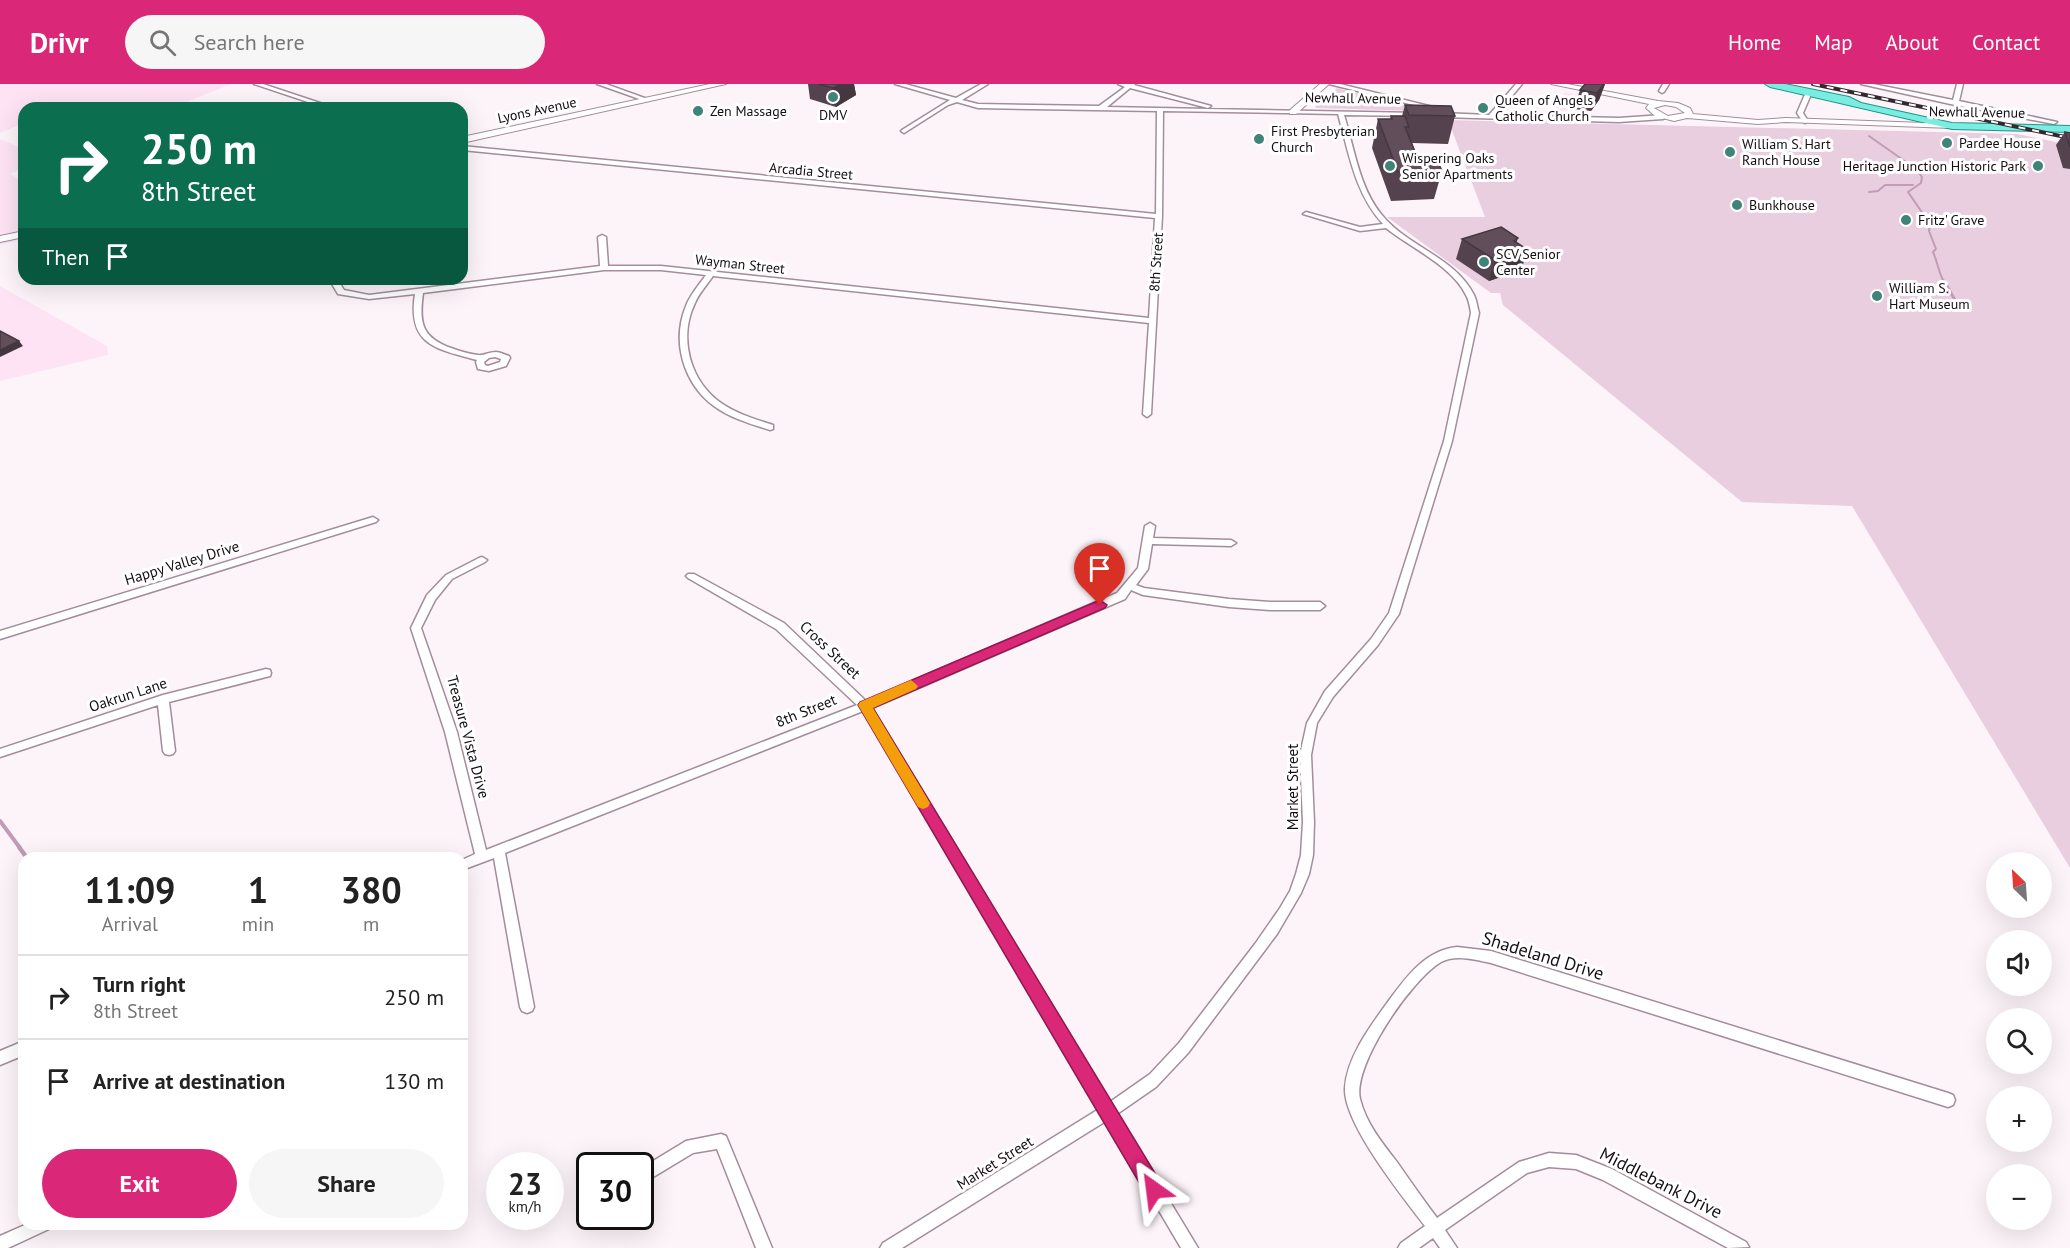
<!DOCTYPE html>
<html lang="en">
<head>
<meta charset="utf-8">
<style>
  body { margin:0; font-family:"PT Sans",sans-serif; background:#f6f6f6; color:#222; height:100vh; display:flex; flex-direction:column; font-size:22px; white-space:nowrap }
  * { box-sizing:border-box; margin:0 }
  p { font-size:20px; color:#767676 }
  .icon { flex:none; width:33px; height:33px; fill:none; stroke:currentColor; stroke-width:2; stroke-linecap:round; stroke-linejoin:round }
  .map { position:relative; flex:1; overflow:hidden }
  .panel { position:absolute; left:18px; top:768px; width:450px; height:378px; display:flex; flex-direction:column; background:#fff; border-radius:18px; box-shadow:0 6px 24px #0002 }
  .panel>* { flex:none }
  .banner { position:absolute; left:18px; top:18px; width:450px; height:183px; border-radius:18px; box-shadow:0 6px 24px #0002; background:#0b6e4f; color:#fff; overflow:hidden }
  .needle { width:39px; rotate:335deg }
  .tools { position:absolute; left:1986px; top:768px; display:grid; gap:12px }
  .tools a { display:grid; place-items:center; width:66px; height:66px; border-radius:50%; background:#fff; box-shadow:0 6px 24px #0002; font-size:30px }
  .speed { position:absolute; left:486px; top:1068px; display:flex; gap:12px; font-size:30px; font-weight:700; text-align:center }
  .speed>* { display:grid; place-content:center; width:78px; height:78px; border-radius:50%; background:#fff; box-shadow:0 6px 24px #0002; line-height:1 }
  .speed small { font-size:15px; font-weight:400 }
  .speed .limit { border:3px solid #111; border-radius:9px; background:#fff; color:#111 }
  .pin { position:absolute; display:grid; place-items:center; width:51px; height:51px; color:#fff; margin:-62px -26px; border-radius:50% 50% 50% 0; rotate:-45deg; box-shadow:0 0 6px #0007 }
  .pin .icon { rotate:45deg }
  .me { position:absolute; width:66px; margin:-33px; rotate:329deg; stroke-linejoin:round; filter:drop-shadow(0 0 4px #0008) }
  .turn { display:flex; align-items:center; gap:21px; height:126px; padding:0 24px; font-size:27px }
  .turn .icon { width:78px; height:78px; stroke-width:2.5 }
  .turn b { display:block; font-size:42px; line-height:51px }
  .then { display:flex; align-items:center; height:57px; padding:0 24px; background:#0003; gap:12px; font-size:22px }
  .eta { display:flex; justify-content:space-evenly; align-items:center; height:102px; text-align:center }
  .eta b { font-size:36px; font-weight:800; line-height:42px }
  .button { display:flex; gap:12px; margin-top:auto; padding:12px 24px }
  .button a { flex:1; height:69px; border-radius:36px; background:#db2777; color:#fff; font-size:24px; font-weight:800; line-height:69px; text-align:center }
  .button a+a { background:#f6f6f6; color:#222 }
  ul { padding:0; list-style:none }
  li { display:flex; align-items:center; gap:18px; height:84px; padding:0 24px; border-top:2px solid #e0e0e0 }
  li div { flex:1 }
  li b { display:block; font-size:22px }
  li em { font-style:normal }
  header { display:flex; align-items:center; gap:36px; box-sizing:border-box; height:84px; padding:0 30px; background:#db2777; color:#fff }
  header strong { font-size:28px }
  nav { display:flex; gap:33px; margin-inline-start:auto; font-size:21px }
  .search { width:420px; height:54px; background:#f6f6f6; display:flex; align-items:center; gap:15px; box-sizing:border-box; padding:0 21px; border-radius:33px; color:#767676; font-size:22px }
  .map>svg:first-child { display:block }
  .built { fill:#fde3f4 }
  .green { fill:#e9cee0 }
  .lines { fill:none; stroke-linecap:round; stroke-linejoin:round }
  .stream-far3 { stroke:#c19cb4; stroke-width:2 }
  .stream-far2 { stroke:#c19cb4; stroke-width:3 }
  .stream-far1 { stroke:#c19cb4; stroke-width:4 }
  .stream { stroke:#c19cb4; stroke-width:4.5 }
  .minor-casing { stroke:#a38d9b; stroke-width:3 }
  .tertiary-casing { stroke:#a38d9b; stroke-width:2 }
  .secondary-casing { stroke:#a38d9b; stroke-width:2 }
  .primary-casing { stroke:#1c978a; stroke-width:2 }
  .minor { fill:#fff; fill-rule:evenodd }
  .tertiary { fill:#fff; fill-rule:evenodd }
  .secondary { fill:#fff; fill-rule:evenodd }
  .primary { fill:#79eee0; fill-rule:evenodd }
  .rail-casing { stroke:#31292e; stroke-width:4 }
  .rail { stroke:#fff; stroke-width:2; stroke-dasharray:7; stroke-linecap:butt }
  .wall { fill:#54434e }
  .shaded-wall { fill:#453740 }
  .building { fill:#624e5b; stroke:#453740; stroke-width:1.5 }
  .route { fill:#db2777; stroke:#8e194d; stroke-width:1.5 }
  .slow { fill:#f59e0b }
  .poi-dot { fill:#3f8379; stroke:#fff; stroke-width:2 }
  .labels { text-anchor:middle; stroke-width:6; stroke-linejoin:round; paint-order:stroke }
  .far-street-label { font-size:14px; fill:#150d12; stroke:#fff }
  .far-poi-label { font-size:14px; fill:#150d12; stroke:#fff; text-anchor:start }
  .street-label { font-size:15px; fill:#150d12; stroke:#fff }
  .near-street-label { font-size:18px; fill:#150d12; stroke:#fff }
</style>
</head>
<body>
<header>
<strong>Drivr</strong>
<div class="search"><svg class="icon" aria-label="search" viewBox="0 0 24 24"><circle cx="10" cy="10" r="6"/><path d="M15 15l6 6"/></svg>Search here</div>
<nav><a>Home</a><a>Map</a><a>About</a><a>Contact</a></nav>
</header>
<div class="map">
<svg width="2070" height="1164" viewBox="0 0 2070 1164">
  <rect width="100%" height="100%" fill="#fdf4fa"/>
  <!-- built -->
  <path class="built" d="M0,0H231L172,24H81L72,21L63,24H24V39L0,49Z
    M1565,8L1583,12L1573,25L1575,29L1554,28L1552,25Z
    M0,55L24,65V84L10,90L24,98V155L0,161Z
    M0,202L107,262L108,271L0,297Z"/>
  <!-- green -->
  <path class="green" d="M1337,4L1420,25L1419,27L1316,24L1315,22Z
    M1448,36L2017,50L2070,61V784L1852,422L1742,418L1503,221L1500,209H1491L1387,133H1485Z"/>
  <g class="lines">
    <!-- stream-far3 -->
    <path class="stream-far3" d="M1869,52L1916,85L1922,93L1921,99L1908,108L1930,140L1929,147L1936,165L1933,168C1938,179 1938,187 1944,198
      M1869,108L1878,107L1885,101H1913"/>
    <!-- stream-far2 -->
    <path class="stream-far2" d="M1944,197L1959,223"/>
    <!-- stream-far1 -->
    <path class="stream-far1" d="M0,737L20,764"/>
    <!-- stream -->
    <path class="stream" d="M19,763L27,774"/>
    <defs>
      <path id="minor" d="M254,0H263L335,24H326Z
        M597,0H606L650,16L645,17Z
        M895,0H905L956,14L981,0H988L962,16L978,20L1099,22L1125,3L1118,0H1135L1134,1L1211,22L1208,24L1130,4L1107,23L1419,29V31L1417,32L1344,31C1354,63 1359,103 1381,130C1406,162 1455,173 1474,211C1477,217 1477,223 1479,229L1452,357L1399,530L1378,561L1333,613L1317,639L1311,671L1314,738L1313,771L1309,790L1301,809L1277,850L1188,969L1156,1003L1117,1030L1198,1164H1181L1106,1037L902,1164H880L883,1159L1099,1025L863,627L505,769L534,923L532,927L527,929L522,927L520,923L494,774L462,786V776L475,770L445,648L411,544L427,511L446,491L479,474L482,473L487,476L485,478L452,495L435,516L421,544L457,648L486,766L857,621L776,545L688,494L686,492L688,490H694L784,539L866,617L1117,509L1138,484L1145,442L1150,439L1155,442L1153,454L1231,456L1236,459L1231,462L1152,460L1148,485L1136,501L1144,504L1229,515L1270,518H1320L1325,522L1320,526H1270L1229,523L1143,511L1131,506L1125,515L872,624L1110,1018L1150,990L1179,959L1255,860L1280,824L1290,807L1296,790L1301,771L1303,738L1300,671L1307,639L1325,607L1371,555L1389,529L1444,357L1471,229C1470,223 1469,216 1466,211C1452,182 1411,164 1386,144L1360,147L1303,130L1306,128L1360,143L1383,140C1355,110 1349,69 1338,30L1163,27L1162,132L1151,330L1147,333L1143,330L1149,239L713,192C707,201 699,209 695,219C678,254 690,297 721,319C737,330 755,335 773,341V345L770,346C751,340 730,334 714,322C684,300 671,258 686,222C690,211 699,201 706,191L661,186H604L423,209C419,238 421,253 451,264C459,267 469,270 478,271C483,272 489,268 496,268C500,268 505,271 509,272L510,274L506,282L489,287L478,285L476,278L477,276C436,265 407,261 415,210L369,215L338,210L329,195H337L344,206L369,211L600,182L598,153L602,151L606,153L608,182H661L1149,234L1155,134L462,66V62L1156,130L1157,27L978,24L957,18L948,21L904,49L901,47L902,46L950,16ZM495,273L501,275L500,278L488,282L485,281L484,278L489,274Z
        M1329,0H1340L1437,24L1434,26Z
        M1516,0H1522L1496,31L1619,34L1663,31L1666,33L1663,35L1619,38L1441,33L1438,31L1441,29L1489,31Z
        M1663,0H1669L1664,8L1662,9L1659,7Z
        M1861,0H1873L1953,16L1957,0H1963L1959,17L2057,38L2054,40L1955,21Z
        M1809,6L1812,8L1803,29L1808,37L1805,39L1803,38L1797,29L1806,8Z
        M373,433L378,436L376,438L0,555V547Z
        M266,585L270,586L271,589L270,592L169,618L175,667L173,670L169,671L165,670L163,667L158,621L0,673V665L163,611Z
        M1457,863L1491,867L1948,1009L1953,1011L1955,1016L1953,1021L1948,1023L1491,879C1476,876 1455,870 1441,878C1412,895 1352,981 1360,1015C1366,1039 1382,1059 1397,1078C1410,1097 1423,1115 1437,1134L1519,1078L1549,1069L1576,1071L1612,1085L1746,1158L1749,1163L1728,1164L1603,1096L1576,1085L1549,1083L1527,1089L1445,1146L1457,1164H1440L1433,1154L1419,1164H1398L1401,1159L1425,1142C1403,1113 1343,1039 1345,1004C1347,972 1372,940 1390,915C1407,892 1426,866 1457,863Z
        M24,957V971L0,981V967Z
        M721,1050L726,1052L772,1164H756L717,1065L693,1069L640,1101V1085L686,1057Z
        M27,1140H51L49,1145L8,1164H0V1152Z"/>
      <path id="tertiary" d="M1320,0H1329L1296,30H1290V26Z
        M1551,0H1567L1658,17L1678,19L1690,24L1693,30L1758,36L1786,34L1952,40L1956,42L1952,44L1786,38L1758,40L1687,34L1674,37L1655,32L1646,24L1649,20ZM1665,21L1676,23L1685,29L1668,32L1654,24Z"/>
      <path id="secondary" d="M710,0H726L462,59V53Z
        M24,147V153L0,158V152Z"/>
      <path id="primary" d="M1765,0H1785L1849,13L1861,19L1952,39L2070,42V48L1952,45L1770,3Z"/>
    </defs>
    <!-- minor casing -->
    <use href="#minor" class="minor-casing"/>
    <!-- tertiary casing -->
    <use href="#tertiary" class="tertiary-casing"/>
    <!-- secondary casing -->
    <use href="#secondary" class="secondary-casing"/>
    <!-- primary casing -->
    <use href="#primary" class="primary-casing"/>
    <!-- minor -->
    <use href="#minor" class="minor"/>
    <!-- tertiary -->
    <use href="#tertiary" class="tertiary"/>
    <!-- secondary -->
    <use href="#secondary" class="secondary"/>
    <!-- primary -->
    <use href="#primary" class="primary"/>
    <defs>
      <path id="rail" d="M1813,0L2070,54"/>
    </defs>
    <!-- rail casing -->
    <use href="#rail" class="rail-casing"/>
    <!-- rail -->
    <use href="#rail" class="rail"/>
  </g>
  <!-- wall -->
  <path class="wall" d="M808,0H854L856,11L836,23L810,15Z
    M1605,0L1599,16L1591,27L1574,25L1580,6Z
    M1405,21L1455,32L1448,60L1412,59L1418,75L1442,87L1434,115L1391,117L1372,64L1378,35H1390L1391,32H1402Z
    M2065,48L2070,49V85L2063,84L2056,61Z
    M1462,155L1516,158L1521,186L1489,197L1456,175Z"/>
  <!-- shaded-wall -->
  <path class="shaded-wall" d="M841,0H854L856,11L836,23L833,4Z
    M1604,0H1605L1599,16L1591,27L1597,9Z
    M1518,154L1512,171L1528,166L1521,186L1489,197L1495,176Z
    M19,257L23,262L0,273V266Z"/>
  <!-- building -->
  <path class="building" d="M818,0H841L833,4Z
    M1585,0H1604L1597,9L1580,6Z
    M1405,21L1451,22L1455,32L1409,31Z
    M1391,32H1405L1409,43H1405L1418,75L1437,76L1442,87L1398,88L1378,35H1392Z
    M2065,48L2070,49V63Z
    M1501,143L1518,154L1514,157L1528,166L1495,176L1462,155Z
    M0,247L19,257L0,266Z"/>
  <!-- route -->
  <path class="route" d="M1100,516L1107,521L1105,524L873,624L1161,1099L1163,1106L1161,1112L1154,1115L1147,1112L858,621L860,618Z"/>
  <!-- slow -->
  <path class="slow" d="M911,596L918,602L916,605L873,624L930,719L928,723L923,725L918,723L858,621L860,618Z"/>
  <!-- markers -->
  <g class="poi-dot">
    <circle cx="833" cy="13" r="6"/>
    <circle cx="1483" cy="24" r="6"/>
    <circle cx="698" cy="27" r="6"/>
    <circle cx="1259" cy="55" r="6"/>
    <circle cx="1947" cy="59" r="6"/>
    <circle cx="1730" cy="68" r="6"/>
    <circle cx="1390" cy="82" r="6"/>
    <circle cx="2038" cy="82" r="6"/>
    <circle cx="1737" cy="121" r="6"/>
    <circle cx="1906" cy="136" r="6"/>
    <circle cx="1484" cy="178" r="6"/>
    <circle cx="1877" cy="212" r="6"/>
  </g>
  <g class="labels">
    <!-- far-street labels -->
    <g class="far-street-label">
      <text transform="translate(1353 14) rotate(1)" y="5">Newhall Avenue</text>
      <text transform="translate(537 26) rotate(-12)" y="5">Lyons Avenue</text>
      <text transform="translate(1977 28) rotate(1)" y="5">Newhall Avenue</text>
      <text transform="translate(811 87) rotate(5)" y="5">Arcadia Street</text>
      <text transform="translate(1156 178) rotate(-86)" y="5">8th Street</text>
      <text transform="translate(740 180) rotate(6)" y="5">Wayman Street</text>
    </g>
    <!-- far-poi labels -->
    <g class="far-poi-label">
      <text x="1495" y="21">Queen of Angels<tspan x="1495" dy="16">Catholic Church</tspan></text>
      <text x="710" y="32">Zen Massage</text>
      <text x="833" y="36" text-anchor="middle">DMV</text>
      <text x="1271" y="52">First Presbyterian<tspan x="1271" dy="16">Church</tspan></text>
      <text x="1959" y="64">Pardee House</text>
      <text x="1742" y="65">William S. Hart<tspan x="1742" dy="16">Ranch House</tspan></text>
      <text x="1402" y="79">Wispering Oaks<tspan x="1402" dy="16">Senior Apartments</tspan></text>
      <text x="2026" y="87" text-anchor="end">Heritage Junction Historic Park</text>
      <text x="1749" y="126">Bunkhouse</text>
      <text x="1918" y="141">Fritz' Grave</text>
      <text x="1496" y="175">SCV Senior<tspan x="1496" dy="16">Center</tspan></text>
      <text x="1889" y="209">William S.<tspan x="1889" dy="16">Hart Museum</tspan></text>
    </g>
    <!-- street labels -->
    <g class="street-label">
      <text transform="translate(182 479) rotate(-17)" y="5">Happy Valley Drive</text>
      <text transform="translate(830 566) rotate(43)" y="5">Cross Street</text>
      <text transform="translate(128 611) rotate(-18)" y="5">Oakrun Lane</text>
      <text transform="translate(806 627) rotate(-22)" y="5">8th Street</text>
      <text transform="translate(468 653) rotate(75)" y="5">Treasure Vista Drive</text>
      <text transform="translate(1293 703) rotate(-90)" y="5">Market Street</text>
      <text transform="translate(995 1079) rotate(-32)" y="5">Market Street</text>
    </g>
    <!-- near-street labels -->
    <g class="near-street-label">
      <text transform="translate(1543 872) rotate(17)" y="6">Shadeland Drive</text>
      <text transform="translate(1661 1099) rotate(27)" y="6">Middlebank Drive</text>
    </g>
  </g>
</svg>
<div class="tools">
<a><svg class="needle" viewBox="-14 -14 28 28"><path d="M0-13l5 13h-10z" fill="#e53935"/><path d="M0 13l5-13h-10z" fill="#767676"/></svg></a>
<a><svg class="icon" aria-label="sound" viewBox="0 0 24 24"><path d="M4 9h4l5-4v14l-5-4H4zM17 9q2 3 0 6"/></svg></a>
<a><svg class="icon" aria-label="search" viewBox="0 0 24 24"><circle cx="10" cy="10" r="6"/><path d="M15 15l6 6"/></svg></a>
<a>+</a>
<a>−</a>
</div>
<div class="speed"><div>23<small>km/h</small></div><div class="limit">30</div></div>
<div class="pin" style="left:1100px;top:521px;background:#d93025"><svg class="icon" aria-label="arrive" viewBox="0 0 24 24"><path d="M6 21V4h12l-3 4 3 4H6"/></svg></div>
<svg class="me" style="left:1154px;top:1106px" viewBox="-20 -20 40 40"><path d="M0-17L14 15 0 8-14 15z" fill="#db2777" stroke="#fff" stroke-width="4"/></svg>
<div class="banner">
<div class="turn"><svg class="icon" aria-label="right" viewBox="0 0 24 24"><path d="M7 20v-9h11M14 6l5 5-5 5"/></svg><div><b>250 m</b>8th Street</div></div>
<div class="then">Then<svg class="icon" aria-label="arrive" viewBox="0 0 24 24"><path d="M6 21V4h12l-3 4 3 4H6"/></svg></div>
</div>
<section class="panel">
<div class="eta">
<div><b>11:09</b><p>Arrival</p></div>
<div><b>1</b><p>min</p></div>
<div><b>380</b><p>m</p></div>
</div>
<ul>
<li><svg class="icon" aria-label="right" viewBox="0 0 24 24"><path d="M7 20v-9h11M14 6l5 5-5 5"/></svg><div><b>Turn right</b><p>8th Street</p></div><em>250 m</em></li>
<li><svg class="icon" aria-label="arrive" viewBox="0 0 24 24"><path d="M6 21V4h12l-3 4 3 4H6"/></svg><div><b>Arrive at destination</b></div><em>130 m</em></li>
</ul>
<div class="button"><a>Exit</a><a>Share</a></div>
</section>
</div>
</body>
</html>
